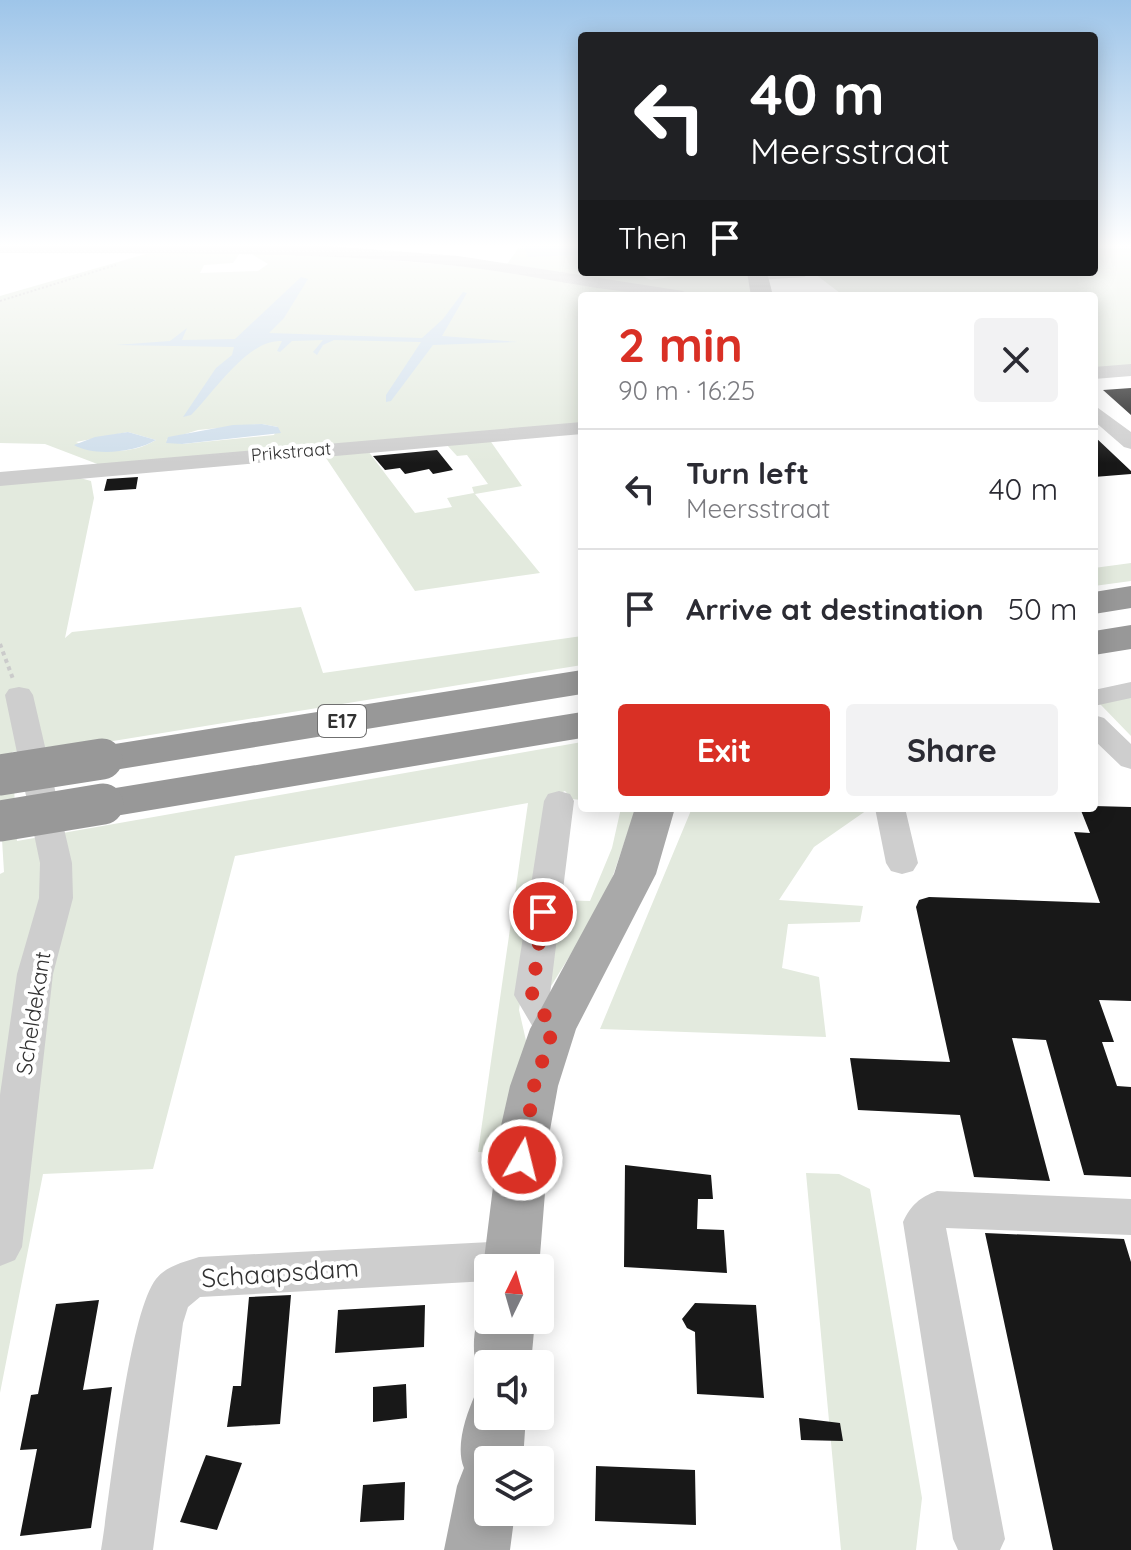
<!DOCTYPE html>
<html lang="en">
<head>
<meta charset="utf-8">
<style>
  body { margin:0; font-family:Quicksand,sans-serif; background:#f2f2f3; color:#2b2b33; height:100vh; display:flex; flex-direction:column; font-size:30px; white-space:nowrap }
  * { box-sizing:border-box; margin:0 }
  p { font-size:26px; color:#7c7c81 }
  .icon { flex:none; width:44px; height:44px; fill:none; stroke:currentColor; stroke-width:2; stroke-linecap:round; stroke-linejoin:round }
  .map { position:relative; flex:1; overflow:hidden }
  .side { position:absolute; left:578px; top:292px; width:520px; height:520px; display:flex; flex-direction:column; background:#fff; border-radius:8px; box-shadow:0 4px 20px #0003 }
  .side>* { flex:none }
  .banner { position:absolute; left:578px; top:32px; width:520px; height:244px; border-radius:8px; box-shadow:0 4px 20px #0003; background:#202124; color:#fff; overflow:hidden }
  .needle { width:52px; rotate:5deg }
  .tools { position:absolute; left:474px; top:1254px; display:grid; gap:16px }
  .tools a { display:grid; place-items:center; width:80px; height:80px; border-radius:8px; background:#fff; box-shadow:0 4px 20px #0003; font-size:40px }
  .pin { position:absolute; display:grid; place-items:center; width:68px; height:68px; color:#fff; margin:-34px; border:4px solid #fff; border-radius:50%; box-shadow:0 2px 8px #0007 }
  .me { position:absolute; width:88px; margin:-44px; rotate:8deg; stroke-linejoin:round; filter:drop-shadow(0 0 6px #0008) }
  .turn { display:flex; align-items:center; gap:28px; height:168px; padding:0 40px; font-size:36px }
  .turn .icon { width:104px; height:104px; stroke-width:2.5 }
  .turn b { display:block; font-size:56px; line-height:68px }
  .then { display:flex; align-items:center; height:76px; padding:0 40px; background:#0003; gap:16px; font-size:30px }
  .round { display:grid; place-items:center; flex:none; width:84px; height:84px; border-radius:8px; background:#f2f2f3 }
  .headline { display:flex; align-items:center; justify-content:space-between; height:136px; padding:0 40px }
  h1 { font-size:48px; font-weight:800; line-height:60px; color:#d93025 }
  .cta { display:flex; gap:16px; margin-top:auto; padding:16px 40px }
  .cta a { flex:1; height:92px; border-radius:8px; background:#d93025; color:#fff; font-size:32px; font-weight:800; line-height:92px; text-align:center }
  .cta a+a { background:#f2f2f3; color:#2b2b33 }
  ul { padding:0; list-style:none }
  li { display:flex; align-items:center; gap:24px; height:120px; padding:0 40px; border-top:2px solid #e1e1e2 }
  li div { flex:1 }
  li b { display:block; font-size:30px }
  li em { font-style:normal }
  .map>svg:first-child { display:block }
  .green { fill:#e3eade; fill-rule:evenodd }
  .water { fill:#cfdeeb }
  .building { fill:#181818 }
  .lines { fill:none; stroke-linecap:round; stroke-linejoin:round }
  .path-far1 { stroke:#cbcbcb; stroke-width:2; stroke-dasharray:2 2; stroke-linecap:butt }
  .path { stroke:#cbcbcb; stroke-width:4; stroke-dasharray:4 4; stroke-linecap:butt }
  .minor { fill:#cecece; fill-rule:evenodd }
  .major { fill:#a9a9a9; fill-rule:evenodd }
  .highway { fill:#989898; fill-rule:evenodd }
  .highway-bridge { stroke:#989898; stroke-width:41 }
  .route { stroke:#d93025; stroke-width:14; stroke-dasharray:0 25.2 }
  .labels { text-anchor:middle; stroke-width:8; stroke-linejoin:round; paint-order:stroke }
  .far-street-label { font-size:18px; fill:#313131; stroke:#fff }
  .shield { fill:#fff; stroke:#6f6f6f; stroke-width:2 }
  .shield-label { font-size:20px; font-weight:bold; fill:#313131 }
  .street-label { font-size:22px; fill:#313131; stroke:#fff }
  .near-street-label { font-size:26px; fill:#313131; stroke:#fff }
</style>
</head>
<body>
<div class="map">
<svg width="1131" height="1550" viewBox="0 0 1131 1550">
  <rect width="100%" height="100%" fill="#fff"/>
  <!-- green -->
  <path class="green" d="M520,246H582V272H634L651,280L681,275L678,272H747L752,296L675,293L505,267Z
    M1094,246H1131V368L1094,371V296H844L815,274L1094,272Z
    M258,249L494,269L664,296H582V426L365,447L415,513L452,507L447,498L474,493L472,487L488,484L467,455L457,456L447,445L489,439L522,486L475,494L540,573L415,591L322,452L100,465L45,444L0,443V296L156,251L242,250L233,263L204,265L200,273L258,271L268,264L253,255ZM262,424L278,427L274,435L182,444L166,440L198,430ZM128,432L156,440C132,455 100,453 76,442Z
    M80,478L91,481L94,498L65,638L72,632L301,607L323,673L582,636V665L107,742V739L12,752L17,841L582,742V800L572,799L565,791L550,798L519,1010L527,1045L501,1153L478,1152L528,803L235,856L153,1169L43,1174L0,1393V874L4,872L0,807V482Z
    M1131,563V581L1094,586V568Z
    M1131,697V736L1100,704Z
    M621,808H636L605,899L548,991L555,900L590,901L612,848Z
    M692,808H870L814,847L779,900L863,906L860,922L788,924L782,968L819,977L826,1037L600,1029Z
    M806,1173L839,1174L870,1189L922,1498L916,1550H841Z"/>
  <!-- water -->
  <path class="water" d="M524,246H577L582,249V255L528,257Z
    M301,277L308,279L284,318L269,333L422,338L443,319L463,292L467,293L442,336L518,342L433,345L391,401L386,402V395L421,342L334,340L323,345L317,355L313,352L323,340L292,341L280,352L277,351L282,341C249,338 214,392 191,415L183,417L216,368L232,355L234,347L115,345L170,341L187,328L182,340L235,339Z
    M262,424L278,427L281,433L182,444L166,443L168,437L233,425Z
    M128,432L156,440C136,452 94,457 74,445L95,437Z"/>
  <!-- building -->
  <path class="building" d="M1131,388V415L1103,390Z
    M1094,436L1131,471V474L1094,477Z
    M437,450L453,470L433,474L429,469L405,474L400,468L385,470L373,456Z
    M138,477L136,489L104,491L107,479Z
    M1094,806L1131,807V1001L1099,1000L1114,1042H1102L1117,1086L1131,1087V1177L1084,1175L1046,1040L1012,1038L1050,1181L974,1177L960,1115L858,1110L850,1058L950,1062L916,907L919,900L929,897L1100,903L1074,832L1090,833L1080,808Z
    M625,1165L711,1175L713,1199H698L697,1229L724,1230L727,1273L624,1267Z
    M985,1233L1124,1239L1131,1262V1550H1053Z
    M291,1295L280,1424L227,1427L233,1386H241L249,1297Z
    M99,1300L83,1390L112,1387L91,1528L20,1536L37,1449L20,1450L31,1395L38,1394L56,1304Z
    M695,1303L756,1305L764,1398L697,1394L695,1332L687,1328L682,1319Z
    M425,1305L424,1347L335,1353L338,1310Z
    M406,1384L407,1418L373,1422V1387Z
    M799,1418L840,1423L843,1441L801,1440Z
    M206,1455L242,1463L217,1530L180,1522Z
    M596,1466L695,1470L696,1525L595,1521Z
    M405,1482L404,1520L360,1522L363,1485Z"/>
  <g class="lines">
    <!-- path-far1 -->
    <path class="path-far1" d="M0,301L116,265"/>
    <!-- path -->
    <path class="path" d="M0,644L13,679"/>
    <!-- minor -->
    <path class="minor" d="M0,246H330L458,256L683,291L691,296C612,296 535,274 456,266C305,250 152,254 0,253Z
      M752,272H812L804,277L758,280L752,278Z
      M1131,364V376L1094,379V367Z
      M1094,405L1131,432V449L1124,447L1094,421Z
      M582,422V434L0,486V472Z
      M1131,682V698L1094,706V690Z
      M19,687L29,689L33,695L72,863L73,898L53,974L22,1247L15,1260L0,1266V1095L17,974L39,898L40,863L5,695L9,689Z
      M1094,715L1104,718L1131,744V769L1121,766L1094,740Z
      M559,791L570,794L574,801L550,994L572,1029L566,1039L553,1043L540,1039L514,995L544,801L548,794Z
      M875,808H905L918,863L913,871L902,874L891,871L886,863Z
      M937,1191L1131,1199V1235L946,1228L1005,1539L1000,1550H958L953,1539L903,1222C911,1205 920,1197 937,1191Z
      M512,1241L527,1246L534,1260L530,1268H488V1281L200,1297L188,1307L183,1323L153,1550H101C110,1496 128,1315 156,1279C166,1266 184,1262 199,1257Z"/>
    <!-- major -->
    <path class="major" d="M747,272H767L773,296H751Z
      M635,808H675L656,874L576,1029L558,1086L550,1130L539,1268H488V1278L483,1268L500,1130L510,1086L530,1029L614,874Z
      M488,1300V1320H535L531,1364H488V1386L481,1384C471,1359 470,1322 488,1300Z
      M488,1390V1416H526L523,1460H488V1512H515L510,1550H444L457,1486L464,1468C455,1447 466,1415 475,1395Z"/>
    <!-- highway -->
    <path class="highway" d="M1131,586V608L1094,614V592Z
      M1131,625V649L1094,655V631Z
      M582,670V694L102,772L87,768L80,759L87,750L102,746Z
      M582,712V738L103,818L87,814L80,804L87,794L103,790Z"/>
    <!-- highway-bridge -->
    <path class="highway-bridge" d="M0,775L102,759
      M0,821L103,804"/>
  </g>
  <!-- sky -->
  <linearGradient id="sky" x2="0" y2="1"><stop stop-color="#9ec5e9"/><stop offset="0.53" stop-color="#fff"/><stop offset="1" stop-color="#fff" stop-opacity="0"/></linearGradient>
  <rect width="1131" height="463" fill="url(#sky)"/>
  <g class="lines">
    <!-- route -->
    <path class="route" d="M522,1160L534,1086L553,1029L532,995L543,912"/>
  </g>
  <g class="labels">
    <!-- far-street labels -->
    <g class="far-street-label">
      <text transform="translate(291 452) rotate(-5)" y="6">Prikstraat</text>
    </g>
    <!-- shield labels -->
    <rect class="shield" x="318" y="705" width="48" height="32" rx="6"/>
    <g class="shield-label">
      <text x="342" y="728">E17</text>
    </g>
    <!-- street labels -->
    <g class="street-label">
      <text transform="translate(33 1013) rotate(-81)" y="8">Scheldekant</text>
    </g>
    <!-- near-street labels -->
    <g class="near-street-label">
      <text transform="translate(280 1273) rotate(-4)" y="9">Schaapsdam</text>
    </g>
  </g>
</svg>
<div class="tools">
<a><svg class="needle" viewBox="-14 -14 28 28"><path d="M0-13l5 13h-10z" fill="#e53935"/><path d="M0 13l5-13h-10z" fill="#7c7c81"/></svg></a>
<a><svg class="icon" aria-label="sound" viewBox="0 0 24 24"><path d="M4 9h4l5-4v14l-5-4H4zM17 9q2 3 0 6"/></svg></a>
<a><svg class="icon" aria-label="layers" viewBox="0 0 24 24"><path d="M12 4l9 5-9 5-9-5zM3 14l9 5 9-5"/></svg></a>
</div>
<div class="pin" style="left:543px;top:912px;background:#d93025"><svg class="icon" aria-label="arrive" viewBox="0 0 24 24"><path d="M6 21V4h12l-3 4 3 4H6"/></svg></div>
<svg class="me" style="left:522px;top:1160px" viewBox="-20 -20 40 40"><circle r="17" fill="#d93025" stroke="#fff" stroke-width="3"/><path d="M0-11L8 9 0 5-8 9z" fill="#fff"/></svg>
<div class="banner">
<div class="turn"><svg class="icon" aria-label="left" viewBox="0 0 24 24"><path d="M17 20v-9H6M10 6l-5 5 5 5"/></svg><div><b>40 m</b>Meersstraat</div></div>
<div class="then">Then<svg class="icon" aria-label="arrive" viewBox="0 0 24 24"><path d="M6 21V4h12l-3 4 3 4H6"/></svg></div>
</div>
<section class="side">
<div class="headline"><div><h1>2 min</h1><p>90 m · 16:25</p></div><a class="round"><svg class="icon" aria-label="close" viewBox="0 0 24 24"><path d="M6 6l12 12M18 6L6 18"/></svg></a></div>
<ul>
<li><svg class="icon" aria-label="left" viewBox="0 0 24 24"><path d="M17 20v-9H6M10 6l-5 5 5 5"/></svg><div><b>Turn left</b><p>Meersstraat</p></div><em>40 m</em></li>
<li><svg class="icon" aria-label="arrive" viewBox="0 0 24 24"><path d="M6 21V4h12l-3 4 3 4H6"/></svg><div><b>Arrive at destination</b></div><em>50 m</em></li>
</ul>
<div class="cta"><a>Exit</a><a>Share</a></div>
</section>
</div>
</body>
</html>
